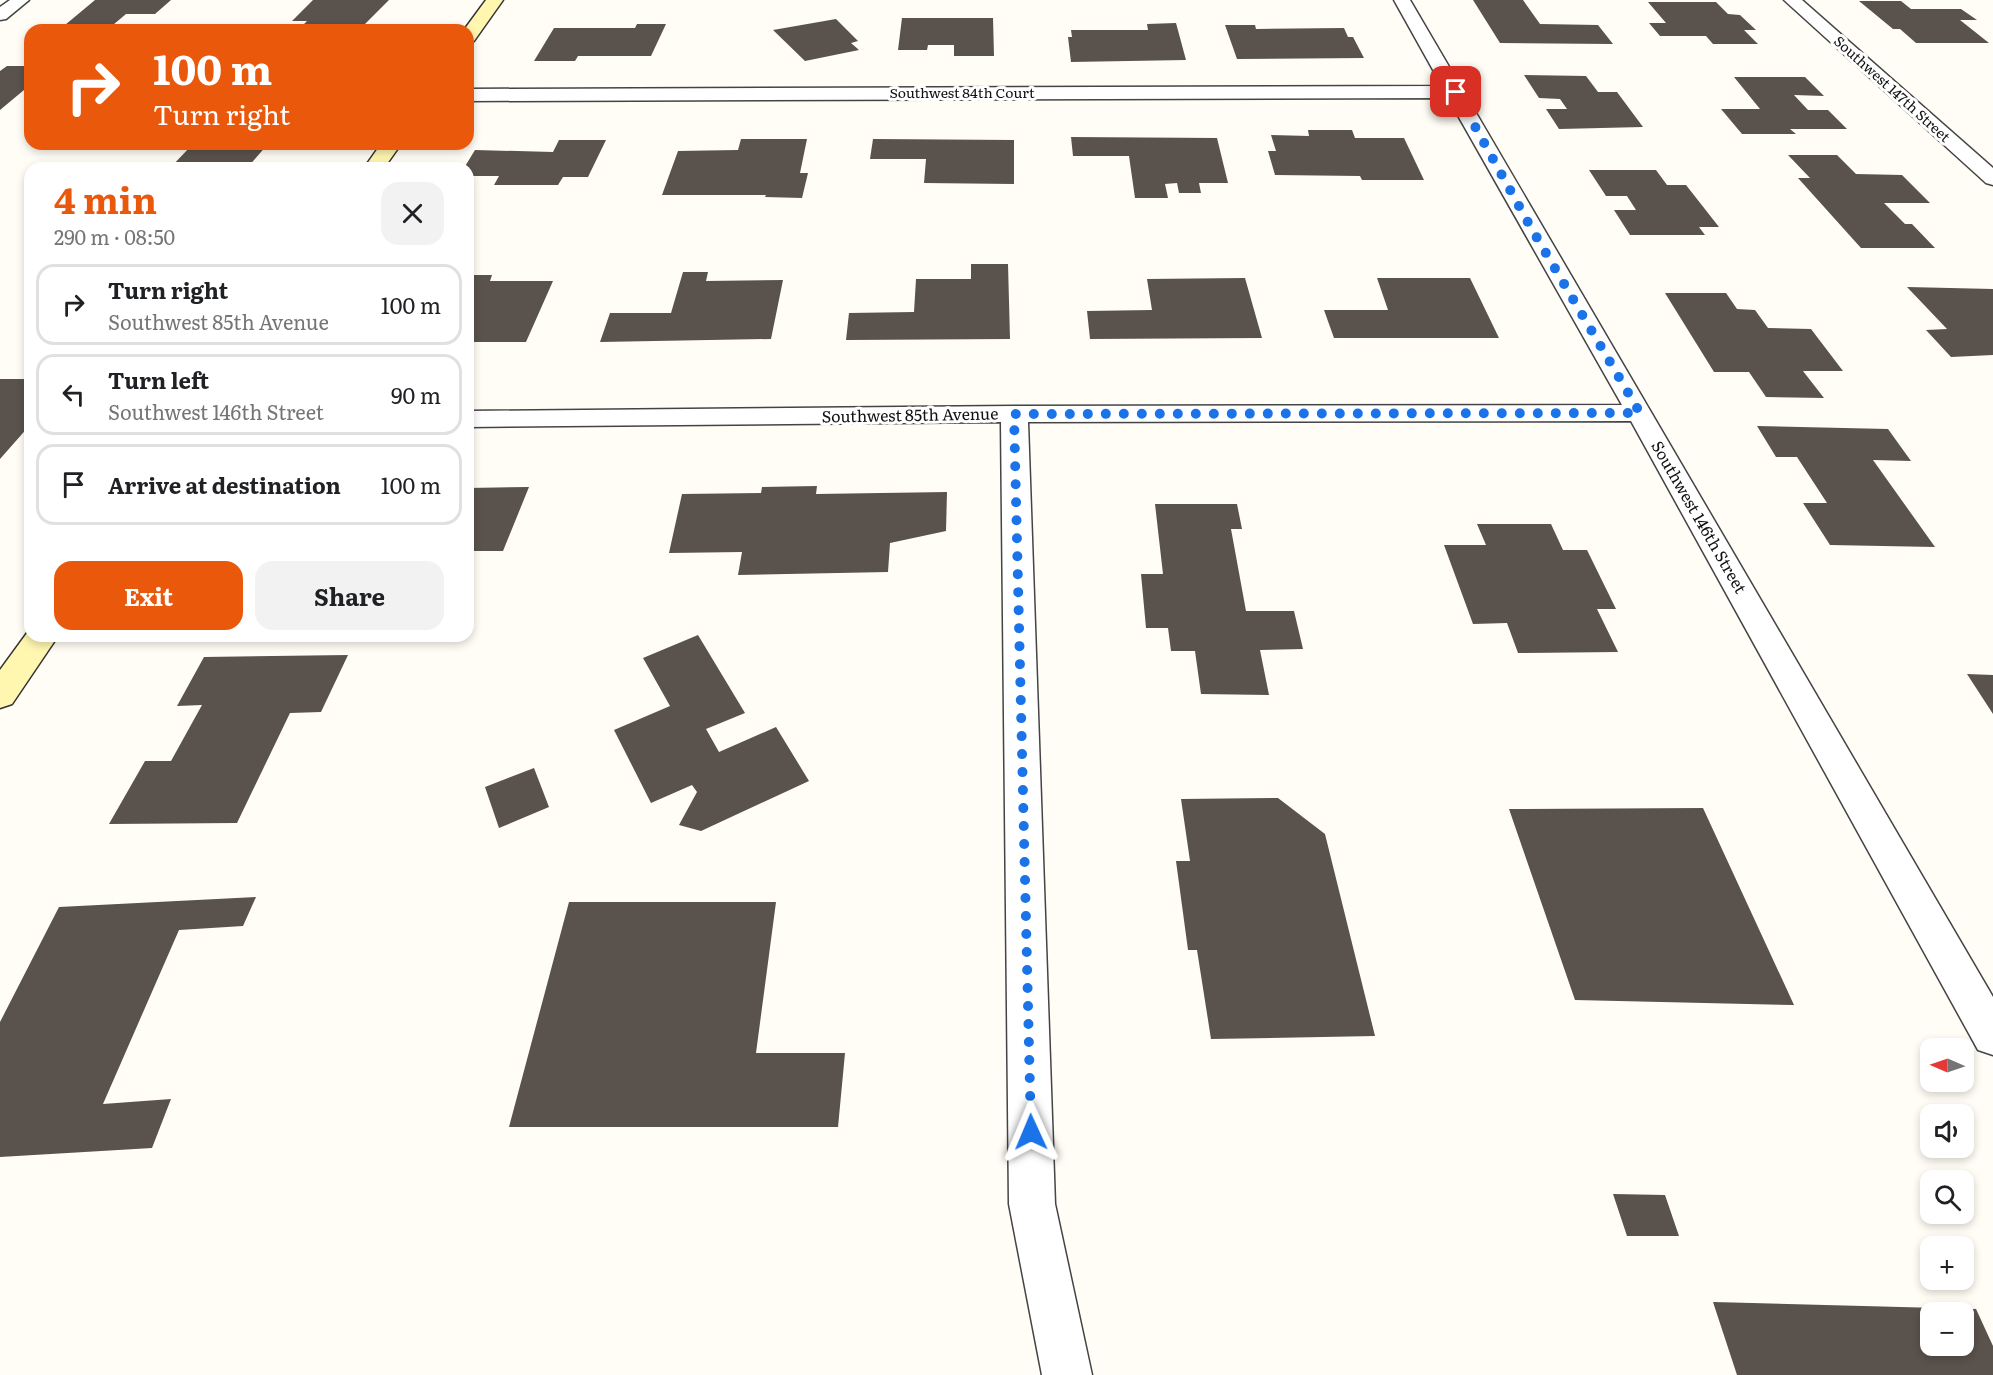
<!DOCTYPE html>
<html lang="en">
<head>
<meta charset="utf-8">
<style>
  body { margin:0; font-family:Literata,serif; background:#f2f2f2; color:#202124; height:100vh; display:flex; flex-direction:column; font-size:22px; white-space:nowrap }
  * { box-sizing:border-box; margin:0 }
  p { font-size:20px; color:#757577 }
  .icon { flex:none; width:33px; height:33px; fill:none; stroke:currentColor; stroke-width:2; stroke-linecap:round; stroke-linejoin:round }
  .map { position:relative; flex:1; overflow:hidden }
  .sheet { position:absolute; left:24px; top:162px; width:450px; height:480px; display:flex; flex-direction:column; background:#fff; border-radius:18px; box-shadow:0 3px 9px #0003 }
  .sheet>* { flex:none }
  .banner { position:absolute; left:24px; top:24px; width:450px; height:126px; border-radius:18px; box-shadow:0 3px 9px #0003; background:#ea580c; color:#fff; overflow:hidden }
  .needle { width:39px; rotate:272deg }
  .fabs { position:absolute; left:1920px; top:1038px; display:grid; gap:12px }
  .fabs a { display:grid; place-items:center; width:54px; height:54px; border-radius:12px; background:#fff; box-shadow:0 3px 9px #0003; font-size:30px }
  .pin { position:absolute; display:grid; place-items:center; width:51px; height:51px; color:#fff; margin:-26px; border-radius:12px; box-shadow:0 3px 9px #0006 }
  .me { position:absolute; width:66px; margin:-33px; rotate:359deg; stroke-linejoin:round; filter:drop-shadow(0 0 4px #0008) }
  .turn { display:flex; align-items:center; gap:21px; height:126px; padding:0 30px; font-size:27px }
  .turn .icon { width:78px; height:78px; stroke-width:2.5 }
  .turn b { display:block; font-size:42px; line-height:51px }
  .round { display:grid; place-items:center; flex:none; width:63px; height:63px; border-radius:18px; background:#f2f2f2 }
  .overview { display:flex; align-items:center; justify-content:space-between; height:102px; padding:0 30px }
  h1 { font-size:36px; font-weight:700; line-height:45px; color:#ea580c }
  .cta { display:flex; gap:12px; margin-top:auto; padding:12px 30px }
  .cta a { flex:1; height:69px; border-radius:18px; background:#ea580c; color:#fff; font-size:24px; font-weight:700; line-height:69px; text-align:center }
  .cta a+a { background:#f2f2f2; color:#202124 }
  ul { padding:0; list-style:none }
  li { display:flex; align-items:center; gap:18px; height:81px; margin:0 12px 9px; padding:0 18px; border:3px solid #e0e0e0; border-radius:18px }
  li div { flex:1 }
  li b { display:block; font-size:22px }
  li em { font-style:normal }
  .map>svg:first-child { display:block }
  .building { fill:#5a524d; fill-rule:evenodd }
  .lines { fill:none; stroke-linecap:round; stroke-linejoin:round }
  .street-casing { stroke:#444; stroke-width:3 }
  .secondary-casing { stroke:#333; stroke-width:3 }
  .street { fill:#fff; fill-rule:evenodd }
  .secondary { fill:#fff6b0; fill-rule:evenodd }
  .route { stroke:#1a73e8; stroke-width:10; stroke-dasharray:0 18 }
  .labels { text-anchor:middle; stroke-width:6; stroke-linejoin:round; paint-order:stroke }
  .far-street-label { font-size:14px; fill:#111; stroke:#fff }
  .street-label { font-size:16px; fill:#111; stroke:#fff }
</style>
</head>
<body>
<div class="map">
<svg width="1993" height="1375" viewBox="0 0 1993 1375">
  <rect width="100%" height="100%" fill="#fffdf5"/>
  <!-- building -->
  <path class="building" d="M95,0H171L155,14H126L107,30H59Z
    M313,0H389L359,30H298L307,21H292Z
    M1473,0H1523L1540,24L1598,25L1613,44L1500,43Z
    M1859,1H1901L1911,9H1961L1977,20H1960L1989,43H1916L1900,29H1893Z
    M1648,2H1716L1728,14L1740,15L1756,30H1744L1758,44H1713L1706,36H1660L1649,23H1666Z
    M902,18H993L994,56H954V45H928L927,50H898Z
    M836,19L858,41L851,43L859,50L805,61L773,30Z
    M1176,23L1186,60L1071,62L1068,37H1072L1071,30H1148L1147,24Z
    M637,24H666L651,56H578L575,61H534L554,28H635Z
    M1225,25H1255L1256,29L1344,28L1348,37H1353L1364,58L1237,59Z
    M7,66H30V85L0,110V71Z
    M1524,75L1586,76L1598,92H1617L1643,127L1559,129L1546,109H1567L1560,99L1539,98Z
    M1734,77H1805L1824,96L1794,95L1808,110H1828L1847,129H1790L1796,134H1742L1721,109H1760Z
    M1308,130H1352L1355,138H1404L1424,180H1362L1360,176L1275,175L1268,151H1276L1271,135L1309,136Z
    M1071,137L1217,138L1228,183H1199L1201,193H1179L1177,183L1165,184L1168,198H1135L1129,156H1073Z
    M741,139H807L800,173H808L802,198L765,197L766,195H662L678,151L738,150Z
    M873,139L1014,140V184L924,183L926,159H870Z
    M559,140H606L588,177H563L558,185H494L499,176H468V168H464L475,150L553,152Z
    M211,144H268L247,168H170L191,146H209Z
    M1788,155H1837L1856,174L1902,175L1930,203H1884L1905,224H1912L1935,248H1861L1798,178H1810Z
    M1589,170H1656L1667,185H1686L1719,227H1699L1705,235H1630L1614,210H1636L1627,196H1606Z
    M971,264H1008L1010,339L846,340L849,313L914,312L916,279H971Z
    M683,272H708L706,281L783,280L771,339L600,342L610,313H671Z
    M468,275H492L490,281H553L526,342H468Z
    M1245,278L1262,338L1090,339L1087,311L1152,310L1147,279Z
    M1377,278H1470L1499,338H1334L1324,310H1388Z
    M1907,287L1993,289V355L1951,357L1926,330L1947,329Z
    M1665,293H1726L1737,309L1755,310L1768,328L1811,329L1843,371H1803L1824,398L1766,397L1749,372H1714Z
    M0,379H30V425L0,459Z
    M1757,426L1888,429L1911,461L1873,460L1935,547L1830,545L1803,503H1827L1797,457H1776Z
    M817,486L816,494L947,492L946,531L890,543L888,572L738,575L742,552L669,553L682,494L761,493L762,487Z
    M529,487L503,551H468V488Z
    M1155,504H1237L1242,529H1231L1246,611H1294L1303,649L1260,650L1269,695L1201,694L1195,651H1171L1168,628H1146L1141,574H1163Z
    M1477,524H1551L1563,550H1587L1616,609H1597L1618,652L1518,653L1507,623L1473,624L1444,545H1486Z
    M698,635L745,713L706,729L719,752L776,727L809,781L701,831L679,825L697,792L692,785L651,803L614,730L670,706L643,658Z
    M348,655L321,712L290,713L237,823L109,824L145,761H171L202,705L177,706L204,657Z
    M1967,674L1993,675V714Z
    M534,768L549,807L499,828L485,787Z
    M1278,798L1325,834L1375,1036L1211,1039L1197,950H1188L1176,861H1190L1181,799Z
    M1703,808L1794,1005L1575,1000L1509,809Z
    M256,897L243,926L179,930L103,1104L171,1099L152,1148L0,1157V1022L59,907Z
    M569,902H776L756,1053H845L838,1127H509Z
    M1613,1194L1665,1195L1679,1236H1627Z
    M1713,1302L1976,1309L1993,1346V1375H1737ZM1930,1312H1964V1346H1930Z"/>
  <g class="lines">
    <defs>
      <path id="street" d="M10,0H29L6,19L0,20V7Z
        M1394,0H1410L1993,997V1055L1978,1050L1631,421L1028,422L1055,1204L1092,1375H1042L1009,1204L1001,422L468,427V411L1014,406L1622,405L1448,98L468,101V89L1442,86Z
        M1784,0H1802L1993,168V185L1986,183Z"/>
      <path id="secondary" d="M486,0H503L474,41L468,42V30H464Z
        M381,144H401L384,168H364Z
        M30,629V636H58L12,704L0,708V670Z"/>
    </defs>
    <!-- street casing -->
    <use href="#street" class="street-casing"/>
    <!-- secondary casing -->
    <use href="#secondary" class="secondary-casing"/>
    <!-- street -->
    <use href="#street" class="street"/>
    <!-- secondary -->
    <use href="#secondary" class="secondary"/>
  </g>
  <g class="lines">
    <!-- route -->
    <path class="route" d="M1031,1132L1014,414L1640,413L1530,226L1456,92"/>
  </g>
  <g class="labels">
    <!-- far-street labels -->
    <g class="far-street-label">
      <text transform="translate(1892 89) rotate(42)" y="5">Southwest 147th Street</text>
      <text x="962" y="98">Southwest 84th Court</text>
    </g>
    <!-- street labels -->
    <g class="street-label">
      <text transform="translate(910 415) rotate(-1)" y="6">Southwest 85th Avenue</text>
      <text transform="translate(1699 517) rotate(60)" y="6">Southwest 146th Street</text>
    </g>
  </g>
</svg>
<div class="fabs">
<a><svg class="needle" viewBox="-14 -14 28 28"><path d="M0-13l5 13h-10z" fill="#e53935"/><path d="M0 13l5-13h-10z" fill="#757577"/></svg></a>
<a><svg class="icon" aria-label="sound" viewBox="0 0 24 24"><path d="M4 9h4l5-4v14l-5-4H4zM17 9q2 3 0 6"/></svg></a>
<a><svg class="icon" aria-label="search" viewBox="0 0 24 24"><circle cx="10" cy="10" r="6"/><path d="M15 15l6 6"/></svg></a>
<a>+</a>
<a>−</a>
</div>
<div class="pin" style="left:1456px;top:92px;background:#d93025"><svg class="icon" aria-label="arrive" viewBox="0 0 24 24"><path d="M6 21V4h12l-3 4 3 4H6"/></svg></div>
<svg class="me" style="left:1031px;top:1132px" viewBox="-20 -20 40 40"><path d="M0-17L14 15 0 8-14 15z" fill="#1a73e8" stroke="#fff" stroke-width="4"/></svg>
<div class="banner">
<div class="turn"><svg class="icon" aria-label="right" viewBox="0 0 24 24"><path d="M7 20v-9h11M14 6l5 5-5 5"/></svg><div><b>100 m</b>Turn right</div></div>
</div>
<section class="sheet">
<div class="overview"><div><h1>4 min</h1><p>290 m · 08:50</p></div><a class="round"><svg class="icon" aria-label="close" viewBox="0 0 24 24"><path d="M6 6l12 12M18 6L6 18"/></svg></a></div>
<ul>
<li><svg class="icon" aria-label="right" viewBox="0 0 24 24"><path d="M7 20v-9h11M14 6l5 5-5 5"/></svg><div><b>Turn right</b><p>Southwest 85th Avenue</p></div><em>100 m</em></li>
<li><svg class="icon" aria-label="left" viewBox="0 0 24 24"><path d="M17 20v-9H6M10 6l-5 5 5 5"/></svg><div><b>Turn left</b><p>Southwest 146th Street</p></div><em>90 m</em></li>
<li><svg class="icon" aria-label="arrive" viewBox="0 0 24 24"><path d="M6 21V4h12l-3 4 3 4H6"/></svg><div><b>Arrive at destination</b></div><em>100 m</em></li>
</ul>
<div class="cta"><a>Exit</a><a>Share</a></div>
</section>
</div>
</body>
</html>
